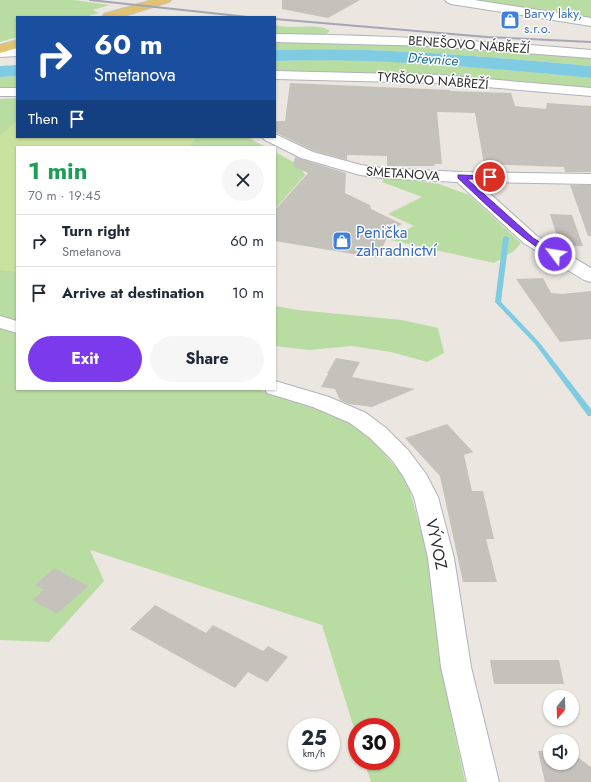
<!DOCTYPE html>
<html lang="en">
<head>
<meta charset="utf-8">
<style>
  body { margin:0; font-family:Jost,sans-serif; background:#f6f6f7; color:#1f2937; height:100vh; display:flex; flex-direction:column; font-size:15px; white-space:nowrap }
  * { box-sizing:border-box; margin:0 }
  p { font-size:13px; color:#747a83 }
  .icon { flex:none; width:22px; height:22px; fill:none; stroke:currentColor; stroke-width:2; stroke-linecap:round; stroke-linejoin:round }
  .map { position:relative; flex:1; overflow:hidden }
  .sheet { position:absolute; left:16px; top:146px; width:260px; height:244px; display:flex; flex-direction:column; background:#fff; border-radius:0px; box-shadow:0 1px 3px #0004 }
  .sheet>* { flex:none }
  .hud { position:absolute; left:16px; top:16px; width:260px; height:122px; border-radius:0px; box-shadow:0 1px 3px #0004; background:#1a4fa0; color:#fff; overflow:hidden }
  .needle { width:26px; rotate:199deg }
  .fabs { position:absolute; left:543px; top:690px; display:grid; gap:8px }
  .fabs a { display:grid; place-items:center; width:36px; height:36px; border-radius:50%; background:#fff; box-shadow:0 1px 3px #0004; font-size:20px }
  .speed { position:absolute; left:288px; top:718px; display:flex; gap:8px; font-size:20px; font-weight:700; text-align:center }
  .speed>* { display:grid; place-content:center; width:52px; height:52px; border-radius:50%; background:#fff; box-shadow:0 1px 3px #0004; line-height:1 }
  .speed small { font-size:10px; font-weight:400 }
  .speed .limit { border:6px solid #d22; background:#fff; color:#111 }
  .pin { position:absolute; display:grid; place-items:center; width:34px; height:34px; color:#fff; margin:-17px; border:2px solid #fff; border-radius:50%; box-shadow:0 1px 4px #0007 }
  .me { position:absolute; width:44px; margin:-22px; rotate:301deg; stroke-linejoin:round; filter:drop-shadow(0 0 3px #0008) }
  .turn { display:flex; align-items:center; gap:14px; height:84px; padding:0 12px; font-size:18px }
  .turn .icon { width:52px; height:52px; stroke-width:2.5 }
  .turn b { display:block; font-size:28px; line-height:34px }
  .then { display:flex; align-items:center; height:38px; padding:0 12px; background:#0003; gap:8px; font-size:15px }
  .round { display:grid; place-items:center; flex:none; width:42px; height:42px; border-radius:21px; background:#f6f6f7 }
  .head { display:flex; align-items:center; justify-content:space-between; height:68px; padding:0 12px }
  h1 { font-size:24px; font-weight:700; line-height:30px; color:#1e9e55 }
  .cta { display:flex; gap:8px; margin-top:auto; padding:8px 12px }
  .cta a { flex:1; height:46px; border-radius:24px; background:#7c3aed; color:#fff; font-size:16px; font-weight:700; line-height:46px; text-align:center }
  .cta a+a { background:#f6f6f7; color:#1f2937 }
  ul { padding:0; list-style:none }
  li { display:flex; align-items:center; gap:12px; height:52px; padding:0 12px; border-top:1px solid #e0e1e3 }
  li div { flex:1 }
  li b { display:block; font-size:15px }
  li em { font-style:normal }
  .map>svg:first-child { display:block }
  .green { fill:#b9dca3 }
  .pitch { fill:#c9e2a0 }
  .water { fill:#7fcce2 }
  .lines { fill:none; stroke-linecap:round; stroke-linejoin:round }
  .stream { fill:#7fcce2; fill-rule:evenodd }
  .building { fill:#c5c1bb }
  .street-casing { stroke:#b0b2bb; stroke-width:2 }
  .primary-casing { stroke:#c4c4c4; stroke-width:2 }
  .street { fill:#fff; fill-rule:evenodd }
  .primary { fill:#e2c26f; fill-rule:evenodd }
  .rail { stroke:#a3a6b4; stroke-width:2 }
  .route { fill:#7c3aed; stroke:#51269a }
  .labels { text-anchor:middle; stroke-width:3; stroke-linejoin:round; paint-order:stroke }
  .far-shop-label { font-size:13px; fill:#366cbe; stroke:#fff; text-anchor:start }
  .far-street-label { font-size:13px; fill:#2c2c2c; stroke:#fff }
  .far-water-label { font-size:14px; font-style:italic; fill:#1c6d90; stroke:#fff }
  .shop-label { font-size:16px; fill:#366cbe; stroke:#fff; text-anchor:start }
  .street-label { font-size:16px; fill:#2c2c2c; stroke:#fff }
</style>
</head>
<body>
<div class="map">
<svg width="591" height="782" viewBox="0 0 591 782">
  <rect width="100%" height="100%" fill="#ece6e0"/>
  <!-- green -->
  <path class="green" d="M0,0H74L110,5L93,10L99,13L85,17H17V37L0,42Z
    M473,0H591V19Z
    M275,25C290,30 319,22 330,31L326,34L320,35L275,36Z
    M275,42C381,42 486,49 591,58V66C486,57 380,46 275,50Z
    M275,61C380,56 486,68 591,78V89C486,80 381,71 275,72Z
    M17,76V88L0,89V77Z
    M17,98V137H247L266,147H17V389H257L326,409L369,436L407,480L432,571L441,668L465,782H371L364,761H391V727H357V738L322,625L90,550L104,581L49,642L0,640V99Z
    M275,152L299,165L305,175L275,209Z
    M395,178L439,184L469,195L521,243L514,251L494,263L390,240L391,238L414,226L388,214L422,197L382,182L384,179Z
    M275,306L298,310L402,320L438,328L444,353L427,362L391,352L352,346L309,350L275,346Z"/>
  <!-- pitch -->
  <path class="pitch" d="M17,120V137H197L189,147H17V272L0,270V136Z"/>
  <!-- water -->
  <path class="water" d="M275,50C380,46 486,57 591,66V78C486,68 380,57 275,61Z
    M17,65V76L0,77V66Z"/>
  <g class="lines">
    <!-- stream -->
    <path class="stream" d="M506,236L509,238L501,302L539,342L591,409V416H588L535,344L495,302L503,238Z"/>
  </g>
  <!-- building -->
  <path class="building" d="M282,0H360L328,18L282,9Z
    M290,83L450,90V91L511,93L515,106L546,109L547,103L591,106V172H565L564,167L484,164L475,113L437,112L442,164H434L435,166H387V156L347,155V160L314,151L275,132V121H285Z
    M295,157L346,173L345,193L370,205L371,209L402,224L391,230L377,258L275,241V210L308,173L293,166Z
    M570,185H591V236H588Z
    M550,214L572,215L583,246H560Z
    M543,278L551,293L562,294L591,291V339L560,342L516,279Z
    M336,358L360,362L352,377L415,389L372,407L349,404L340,400L335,389L321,387L328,374L327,372H328Z
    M447,424L473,452L464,455L472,491H483L494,539H486L497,582H463L440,476L405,438Z
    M54,568L88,586L57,614L32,600L44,590L35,585Z
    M155,605L206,633L213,625L263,651L268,646L288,657L267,682L248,672L235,688L130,629Z
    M490,660H559L564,684H494Z
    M538,751H550V763H572V753L591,767V782H545Z"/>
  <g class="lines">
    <defs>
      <path id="street" d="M445,0H474L591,18V26L451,4L447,2Z
        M275,34C381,35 486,41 591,50V58L433,46L275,42Z
        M17,48V56L0,57V49Z
        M275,71L439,75L591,88V96L439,83L275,79Z
        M0,88H17V96H0Z
        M275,134L313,152L361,165L382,168L461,172L591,174V184L477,182L537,236L591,268V282L584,280L525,244L457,182L382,178L360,175L301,158L265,140L262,137H275Z
        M0,316L17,321V333L0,328Z
        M275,381L329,397L366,413L386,428L408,450L426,474L438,497L454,558L471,667L499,782H467L441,667L428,558L414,497L403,476L392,460L370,438L350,423L313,407L267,393L265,389H275Z"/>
      <path id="primary" d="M152,0H171L169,2L121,17H102L104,14Z
        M17,40V48L0,53V45Z"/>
    </defs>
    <!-- street casing -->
    <use href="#street" class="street-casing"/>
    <!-- primary casing -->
    <use href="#primary" class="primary-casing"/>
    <!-- street -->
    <use href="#street" class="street"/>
    <!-- primary -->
    <use href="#primary" class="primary"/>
    <!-- rail -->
    <path class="rail" d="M90,0L248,17
      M275,19L487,37L591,42"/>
  </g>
  <!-- route -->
  <path class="route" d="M458,175L492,176V179H467L533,238L557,253V256C541,259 473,192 458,178Z"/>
  <!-- icons -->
  <defs>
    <symbol id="shop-square" viewBox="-11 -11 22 22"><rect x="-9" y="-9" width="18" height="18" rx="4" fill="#3f7fe0" stroke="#fff"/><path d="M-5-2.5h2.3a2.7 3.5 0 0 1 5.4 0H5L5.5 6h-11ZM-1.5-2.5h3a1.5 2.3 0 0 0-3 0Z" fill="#fff"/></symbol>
  </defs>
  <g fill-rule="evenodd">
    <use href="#shop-square" x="499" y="9" width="22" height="22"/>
    <use href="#shop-square" x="331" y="230" width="22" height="22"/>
  </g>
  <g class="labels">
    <!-- far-shop labels -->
    <g class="far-shop-label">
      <text x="524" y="18">Barvy laky,<tspan x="524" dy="15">s.r.o.</tspan></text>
    </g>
    <!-- far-street labels -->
    <g class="far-street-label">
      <text transform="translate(469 44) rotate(4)" y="5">BENEŠOVO NÁBŘEŽÍ</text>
      <text transform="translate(433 80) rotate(4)" y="5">TYRŠOVO NÁBŘEŽÍ</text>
      <text transform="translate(403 173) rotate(4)" y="5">SMETANOVA</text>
    </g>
    <!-- far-water labels -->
    <g class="far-water-label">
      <text transform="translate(433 59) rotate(4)" y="5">Dřevnice</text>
    </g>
    <!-- shop labels -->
    <g class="shop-label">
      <text x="356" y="238">Penička<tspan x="356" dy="18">zahradnictví</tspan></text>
    </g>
    <!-- street labels -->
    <g class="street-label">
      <text transform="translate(437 544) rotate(78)" y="6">VÝVOZ</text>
    </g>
  </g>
</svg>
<div class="fabs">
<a><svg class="needle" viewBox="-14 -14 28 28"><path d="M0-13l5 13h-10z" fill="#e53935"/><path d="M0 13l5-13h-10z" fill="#747a83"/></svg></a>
<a><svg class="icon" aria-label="sound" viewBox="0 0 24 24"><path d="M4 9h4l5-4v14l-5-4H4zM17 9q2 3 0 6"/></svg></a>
</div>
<div class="speed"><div>25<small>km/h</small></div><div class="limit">30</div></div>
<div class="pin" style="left:490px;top:177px;background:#d93025"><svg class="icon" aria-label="arrive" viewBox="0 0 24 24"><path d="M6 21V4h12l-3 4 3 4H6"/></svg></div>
<svg class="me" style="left:555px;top:254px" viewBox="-20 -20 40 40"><circle r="17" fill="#7c3aed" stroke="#fff" stroke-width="3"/><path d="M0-11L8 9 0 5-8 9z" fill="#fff"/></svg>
<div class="hud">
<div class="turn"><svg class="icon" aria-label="right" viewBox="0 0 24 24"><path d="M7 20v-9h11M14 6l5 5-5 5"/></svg><div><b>60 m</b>Smetanova</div></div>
<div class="then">Then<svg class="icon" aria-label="arrive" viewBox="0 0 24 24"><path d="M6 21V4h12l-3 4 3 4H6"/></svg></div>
</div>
<section class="sheet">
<div class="head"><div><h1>1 min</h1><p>70 m · 19:45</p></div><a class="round"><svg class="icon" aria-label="close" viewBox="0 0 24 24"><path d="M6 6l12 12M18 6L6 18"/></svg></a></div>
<ul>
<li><svg class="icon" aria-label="right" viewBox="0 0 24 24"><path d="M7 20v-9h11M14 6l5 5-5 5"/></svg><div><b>Turn right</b><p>Smetanova</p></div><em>60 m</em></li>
<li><svg class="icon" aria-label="arrive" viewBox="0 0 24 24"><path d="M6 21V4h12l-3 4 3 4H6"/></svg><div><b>Arrive at destination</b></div><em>10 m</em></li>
</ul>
<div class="cta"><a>Exit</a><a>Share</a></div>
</section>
</div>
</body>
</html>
